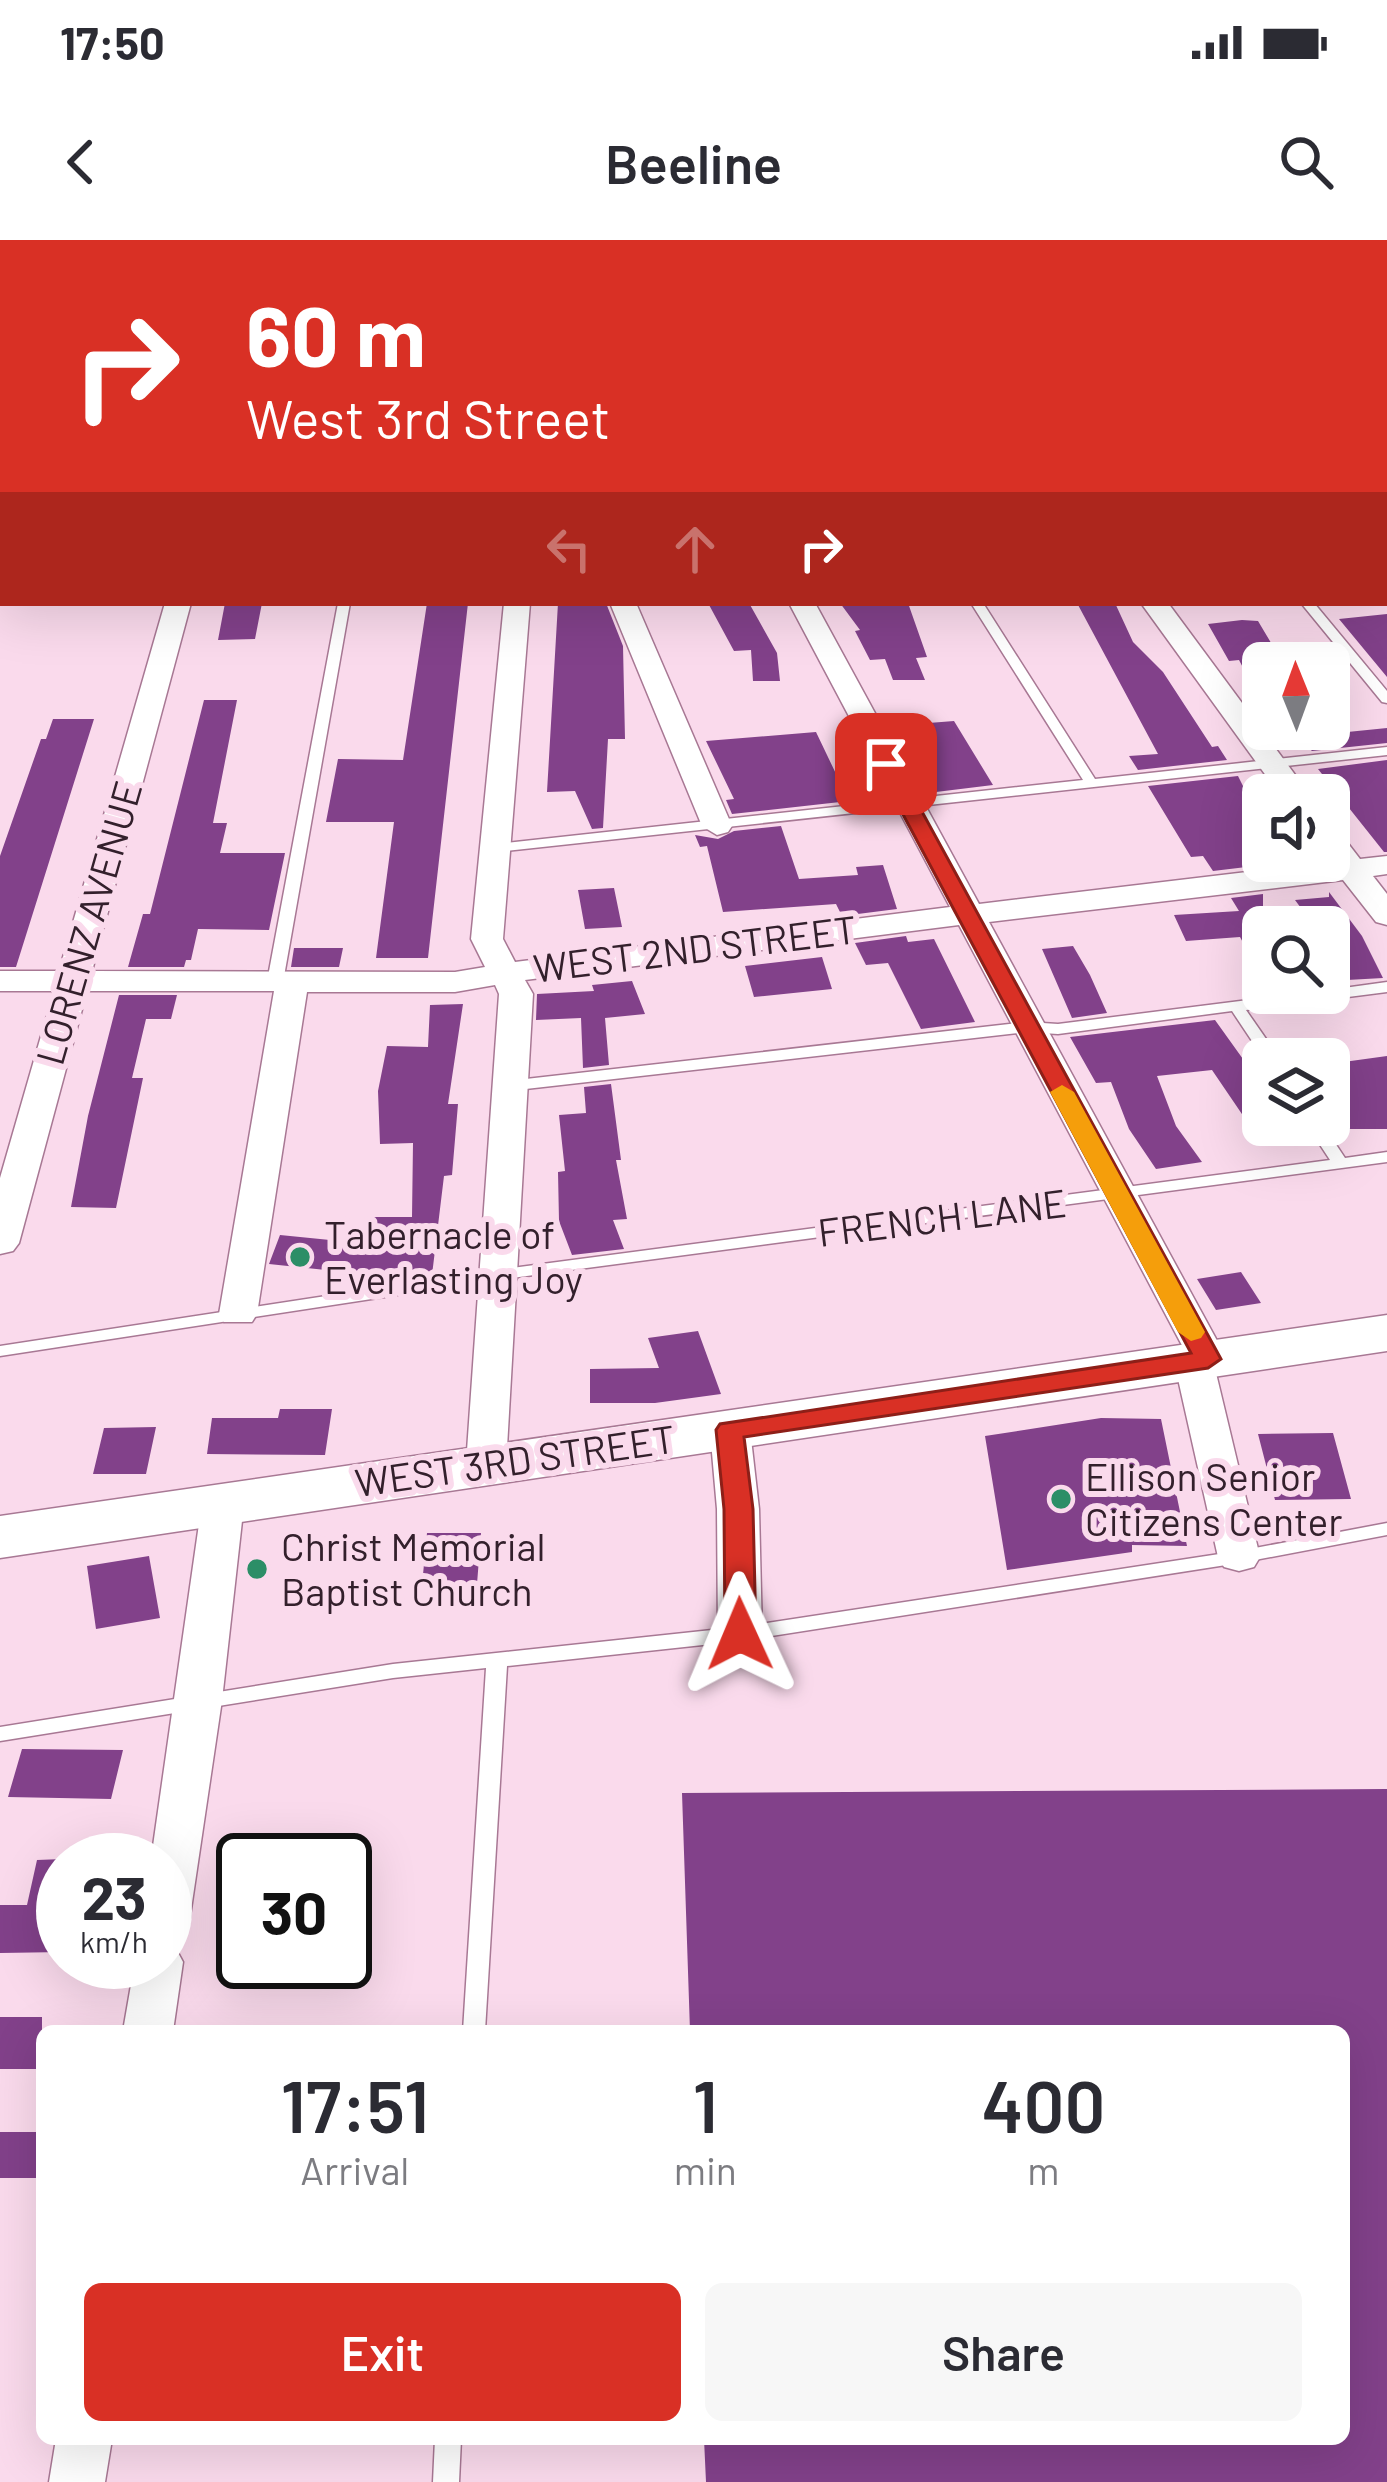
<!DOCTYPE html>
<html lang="en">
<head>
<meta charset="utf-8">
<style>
  body { margin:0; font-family:Barlow,sans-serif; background:#f7f7f7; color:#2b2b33; height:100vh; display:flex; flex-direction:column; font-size:45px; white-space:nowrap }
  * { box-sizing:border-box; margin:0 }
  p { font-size:39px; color:#7c7c81 }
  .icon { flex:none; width:66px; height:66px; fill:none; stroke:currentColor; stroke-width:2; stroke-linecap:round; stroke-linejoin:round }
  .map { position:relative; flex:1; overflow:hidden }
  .sheet { position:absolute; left:36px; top:1785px; width:1314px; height:420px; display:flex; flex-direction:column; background:#fff; border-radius:18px; box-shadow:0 12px 48px #0002 }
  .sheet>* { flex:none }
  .hud { position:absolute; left:0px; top:0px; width:1389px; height:366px; box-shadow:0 12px 48px #0002; background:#d93025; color:#fff; overflow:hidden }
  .needle { width:78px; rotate:359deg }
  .controls { position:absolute; left:1242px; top:402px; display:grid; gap:24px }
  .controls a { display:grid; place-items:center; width:108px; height:108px; border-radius:18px; background:#fff; box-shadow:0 12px 48px #0002; font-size:60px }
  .speed { position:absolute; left:36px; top:1593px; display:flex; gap:24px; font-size:60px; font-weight:700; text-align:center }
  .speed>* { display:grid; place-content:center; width:156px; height:156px; border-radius:50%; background:#fff; box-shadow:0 12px 48px #0002; line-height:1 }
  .speed small { font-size:30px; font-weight:400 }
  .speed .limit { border:6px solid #111; border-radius:18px; background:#fff; color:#111 }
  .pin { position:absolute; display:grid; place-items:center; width:102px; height:102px; color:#fff; margin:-51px; border-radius:24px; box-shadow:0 6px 18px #0006 }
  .me { position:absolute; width:132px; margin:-66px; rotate:359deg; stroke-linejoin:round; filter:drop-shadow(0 0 9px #0008) }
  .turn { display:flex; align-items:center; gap:42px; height:252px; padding:0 48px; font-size:54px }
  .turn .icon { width:156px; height:156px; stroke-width:2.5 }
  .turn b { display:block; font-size:84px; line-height:102px }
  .lanes { display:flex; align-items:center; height:114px; padding:0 48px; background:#0003; justify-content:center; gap:60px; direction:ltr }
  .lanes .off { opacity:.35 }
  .eta { display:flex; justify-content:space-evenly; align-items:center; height:204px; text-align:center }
  .eta b { font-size:72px; font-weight:600; line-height:84px }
  .button { display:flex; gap:24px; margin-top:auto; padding:24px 48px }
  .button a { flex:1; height:138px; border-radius:18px; background:#d93025; color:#fff; font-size:48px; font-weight:600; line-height:138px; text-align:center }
  .button a+a { background:#f7f7f7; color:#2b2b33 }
  .status { display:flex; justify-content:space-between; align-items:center; height:84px; padding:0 60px; background:#fff; direction:ltr }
  .status svg { height:33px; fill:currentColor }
  header { display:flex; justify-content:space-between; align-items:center; height:156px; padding:0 48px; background:#fff; font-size:54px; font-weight:600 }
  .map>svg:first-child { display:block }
  .building { fill:#82418a }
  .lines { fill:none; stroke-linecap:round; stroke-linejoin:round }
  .service-casing { stroke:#a87894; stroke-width:3 }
  .minor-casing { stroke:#a87894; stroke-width:3 }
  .primary-casing { stroke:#a87894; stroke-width:3 }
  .service { fill:#fff; fill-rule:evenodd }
  .minor { fill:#fff; fill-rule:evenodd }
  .primary { fill:#fff; fill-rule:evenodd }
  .route { fill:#d93025; stroke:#8d1f18; stroke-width:3 }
  .slow { fill:#f59e0b }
  .poi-dot { fill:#2c8e67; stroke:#fadaec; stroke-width:4.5 }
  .labels { text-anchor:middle; stroke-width:12; stroke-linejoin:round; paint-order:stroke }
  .street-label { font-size:39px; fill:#33202c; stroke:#fadaec }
  .poi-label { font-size:39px; fill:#33202c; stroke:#fadaec; text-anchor:start }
</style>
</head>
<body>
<div class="status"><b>17:50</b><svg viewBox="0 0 49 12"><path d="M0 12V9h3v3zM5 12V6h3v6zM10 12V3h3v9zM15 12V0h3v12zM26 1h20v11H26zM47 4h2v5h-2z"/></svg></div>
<header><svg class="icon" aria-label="back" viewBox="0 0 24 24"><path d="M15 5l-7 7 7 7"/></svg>Beeline<svg class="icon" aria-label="search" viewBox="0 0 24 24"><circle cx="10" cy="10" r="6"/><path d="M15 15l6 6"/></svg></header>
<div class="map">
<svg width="1387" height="2242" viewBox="0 0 1387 2242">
  <rect width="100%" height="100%" fill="#fadaec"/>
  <!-- building -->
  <path class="building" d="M225,363H262L255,399L218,400Z
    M427,363H468L428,718H376L394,582H326L338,519L403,520Z
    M558,363H606L623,406L625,499H608L603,588L592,589L575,551L547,552Z
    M708,363H749L777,413L780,441H753L751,410L734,411Z
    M840,363H908L927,417L916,418L925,440H893L885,419L870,420L855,391L860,390Z
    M1077,363H1115L1133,402L1163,432L1212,507L1218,506L1227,520L1138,530L1129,516L1158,514Z
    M1387,374V437L1339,379Z
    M1242,380L1258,381L1280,418L1279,423H1263V466L1239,420L1229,421L1208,384Z
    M204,460H237L213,583H227L220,613H285L269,690L198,689L191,720H186L184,727H128L143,674H150Z
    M53,479H94L16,727H0V616L41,499H46Z
    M954,481L993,545L936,552L913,496H924L916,484Z
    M1387,488V503L1312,511L1298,497Z
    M816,492L849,561L732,574L726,560L734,559L706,501Z
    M1387,520V612H1384L1318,529Z
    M1238,536L1263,586V625L1213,631L1203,616L1191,617L1148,546Z
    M781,586L799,639L858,635L856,627L883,625L897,669L842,676L836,664L723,672L707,606L700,607L695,595L718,599L734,591Z
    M614,648L622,687L585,689L578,650Z
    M1329,652L1362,696L1383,738L1329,741V687H1315L1295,660L1329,657Z
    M1263,654V670L1300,668L1302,687H1263V740L1240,697L1186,701L1174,675L1239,671L1231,658Z
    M906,696L908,702L934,699L975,782L921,789L888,723L866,725L855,703Z
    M1073,706L1090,735L1107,773L1072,778L1042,709Z
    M294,708H343L339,727H291Z
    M822,717L832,749L754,757L745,726Z
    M632,741L645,774L605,778L609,825L583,828L581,778L536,780L537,754L594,751L592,745Z
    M119,755H177L171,779H146L132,838H143L116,968L71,967L88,876Z
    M463,764L448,864H458L452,935L444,936L432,1035L411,1039L269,1024L280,995L370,1004L374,977H412L413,903L380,904L378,851L387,806L428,807L430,765Z
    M1215,780L1263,847V905L1212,830L1157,836L1176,886L1202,922L1156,929L1129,889L1111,842L1096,843L1070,797Z
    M1387,816V889H1344L1329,862V824Z
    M611,844L621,920H616L627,979L613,980L624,1009L572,1015L559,981L558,932L565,931L559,875L586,873L584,847Z
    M1241,1032L1261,1063L1216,1070L1197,1039Z
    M698,1091L721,1154L655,1163H590V1129L659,1128L648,1098Z
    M280,1169H332L325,1215L207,1214L212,1178H278Z
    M1101,1178L1161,1179L1187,1306L1132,1305V1312L1007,1330L985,1196Z
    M156,1187L146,1234H93L104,1188Z
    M1333,1193L1351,1259L1275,1260L1258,1194Z
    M427,1293H481L477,1344L422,1345Z
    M149,1316L160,1378L96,1389L87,1326Z
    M22,1509L123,1510L111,1559L8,1557Z
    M1387,1549V2242H706L704,2199H1344V1791H690L682,1553Z
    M63,1619V1712L0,1713V1665H27L37,1620Z
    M0,1777H42V1829H0Z
    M0,1892H42V1938H0Z"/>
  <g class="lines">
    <defs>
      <path id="service" d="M1386,76H1387V82H1386Z
        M0,95H3V101H0Z
        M1386,193H1387V199H1386Z
        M338,363H350L283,742L275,747L267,742Z
        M971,363H983L1095,539L1387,507V515L497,612L490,608L497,604L1083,540Z
        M1301,363H1314L1387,451V463L1382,462Z
        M1387,742V752L1246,770L1280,819H1264L1232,771L1058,794L1027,792L508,851L500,846L508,841L1027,782L1058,784L1304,753H1329V750Z
        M1307,885H1323L1345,918L1387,912V922L496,1040L0,1116V1106L496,1030L1330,920Z
        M1387,1283V1295L1239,1323L740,1401L507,1426L485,1791H463L486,1428L393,1438L0,1501V1487L393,1424L740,1387L1239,1311Z
        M435,2199H461L459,2242H433Z"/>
      <path id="minor" d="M53,0H75L52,3Z
        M347,0H369V3H347Z
        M637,0H659V3H637Z
        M781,0H803L804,3H782Z
        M915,0H937L938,3H916Z
        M1175,0H1197L1198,3H1176Z
        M1386,21H1387V33H1386Z
        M0,37H3V51H0Z
        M1386,129H1387V143H1386Z
        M0,274H3V290H0Z
        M1386,278L1387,279V295L1386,294Z
        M165,363H191L92,731L455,732L485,727L471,699L504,363H530L503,699L515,722L950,667L789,363H815L979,664L1330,622L1329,591L1340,593L1360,619L1387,616V634L1373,636L1387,654V685L1376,682L1343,640L989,682L1227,1119L1215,1129L1260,1317L1254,1327L1239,1331L1224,1327L1218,1317L1174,1121L1185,1111L959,685L525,740L533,754L506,1225L500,1234L486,1238L472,1234L466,1225L499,754L495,745L455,752H307L257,1074L252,1082H224L219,1074L274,751H87L19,1003L13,1011L0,1014V938L54,751H0V731H59Z
        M610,363H636L732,586L728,592L717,595L702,586Z
        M1141,363H1168L1310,555H1280Z
        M730,1177L744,1181L750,1190L759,1269L762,1394L755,1404L740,1409L725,1404L718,1394L717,1269L710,1190L716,1181Z
        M223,1250L238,1253L244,1263L222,1460L189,1683L182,1696L165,1701V1620H151L202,1263L208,1253Z
        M165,1705L176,1709L183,1722L173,1791H123L135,1722H165Z
        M56,2199H112L105,2242H49Z"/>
      <path id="primary" d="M1387,1075V1111L0,1318V1276Z"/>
    </defs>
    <!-- service casing -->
    <use href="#service" class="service-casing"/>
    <!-- minor casing -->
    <use href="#minor" class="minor-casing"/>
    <!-- primary casing -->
    <use href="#primary" class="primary-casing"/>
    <!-- service -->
    <use href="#service" class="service"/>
    <!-- minor -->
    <use href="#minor" class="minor"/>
    <!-- primary -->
    <use href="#primary" class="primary"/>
  </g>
  <!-- route -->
  <path class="route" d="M886,518L896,524L1221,1119L1208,1128L744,1197L753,1269L756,1394L740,1404L725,1394L724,1269L716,1190L720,1184L1191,1113L876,524Z"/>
  <!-- slow -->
  <path class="slow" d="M1062,845L1074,852L1205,1092L1201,1098L1191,1101L1178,1092L1050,852Z"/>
  <!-- markers -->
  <g class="poi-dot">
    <circle cx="300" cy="1017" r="12"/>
    <circle cx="1061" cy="1259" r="12"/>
    <circle cx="257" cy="1329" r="12"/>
  </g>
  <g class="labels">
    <!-- street labels -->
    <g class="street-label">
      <text transform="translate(89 683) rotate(-74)" y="14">LORENZ AVENUE</text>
      <text transform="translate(695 709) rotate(-7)" y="14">WEST 2ND STREET</text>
      <text transform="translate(942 978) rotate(-7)" y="14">FRENCH LANE</text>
      <text transform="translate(515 1221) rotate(-8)" y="14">WEST 3RD STREET</text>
    </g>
    <!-- poi labels -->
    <g class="poi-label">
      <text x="324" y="1009">Tabernacle of<tspan x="324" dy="45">Everlasting Joy</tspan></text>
      <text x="1085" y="1251">Ellison Senior<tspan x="1085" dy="45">Citizens Center</tspan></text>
      <text x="281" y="1321">Christ Memorial<tspan x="281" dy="45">Baptist Church</tspan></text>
    </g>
  </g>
</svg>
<div class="controls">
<a><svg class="needle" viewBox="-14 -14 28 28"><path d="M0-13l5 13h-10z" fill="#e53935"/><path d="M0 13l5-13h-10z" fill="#7c7c81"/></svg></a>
<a><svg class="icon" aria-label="sound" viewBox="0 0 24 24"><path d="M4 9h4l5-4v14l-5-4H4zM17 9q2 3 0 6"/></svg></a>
<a><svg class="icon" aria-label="search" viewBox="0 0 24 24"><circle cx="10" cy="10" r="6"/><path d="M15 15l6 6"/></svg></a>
<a><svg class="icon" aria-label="layers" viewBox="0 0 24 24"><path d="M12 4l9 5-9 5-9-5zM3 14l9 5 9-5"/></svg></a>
</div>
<div class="speed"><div>23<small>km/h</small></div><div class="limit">30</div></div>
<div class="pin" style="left:886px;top:524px;background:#d93025"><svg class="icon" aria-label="arrive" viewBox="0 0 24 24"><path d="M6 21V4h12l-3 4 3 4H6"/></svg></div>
<svg class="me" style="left:740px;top:1394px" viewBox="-20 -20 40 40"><path d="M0-17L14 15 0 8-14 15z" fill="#d93025" stroke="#fff" stroke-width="4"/></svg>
<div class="hud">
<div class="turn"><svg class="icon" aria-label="right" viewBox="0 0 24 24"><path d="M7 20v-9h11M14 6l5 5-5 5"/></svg><div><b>60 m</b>West 3rd Street</div></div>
<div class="lanes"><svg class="icon off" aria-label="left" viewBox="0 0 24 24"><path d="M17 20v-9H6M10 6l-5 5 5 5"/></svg><svg class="icon off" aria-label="ahead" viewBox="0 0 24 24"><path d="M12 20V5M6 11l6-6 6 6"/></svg><svg class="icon" aria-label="right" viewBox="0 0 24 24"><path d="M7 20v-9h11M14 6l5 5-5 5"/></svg></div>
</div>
<section class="sheet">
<div class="eta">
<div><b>17:51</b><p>Arrival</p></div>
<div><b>1</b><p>min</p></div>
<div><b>400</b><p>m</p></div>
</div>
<div class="button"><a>Exit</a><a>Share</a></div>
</section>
</div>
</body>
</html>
